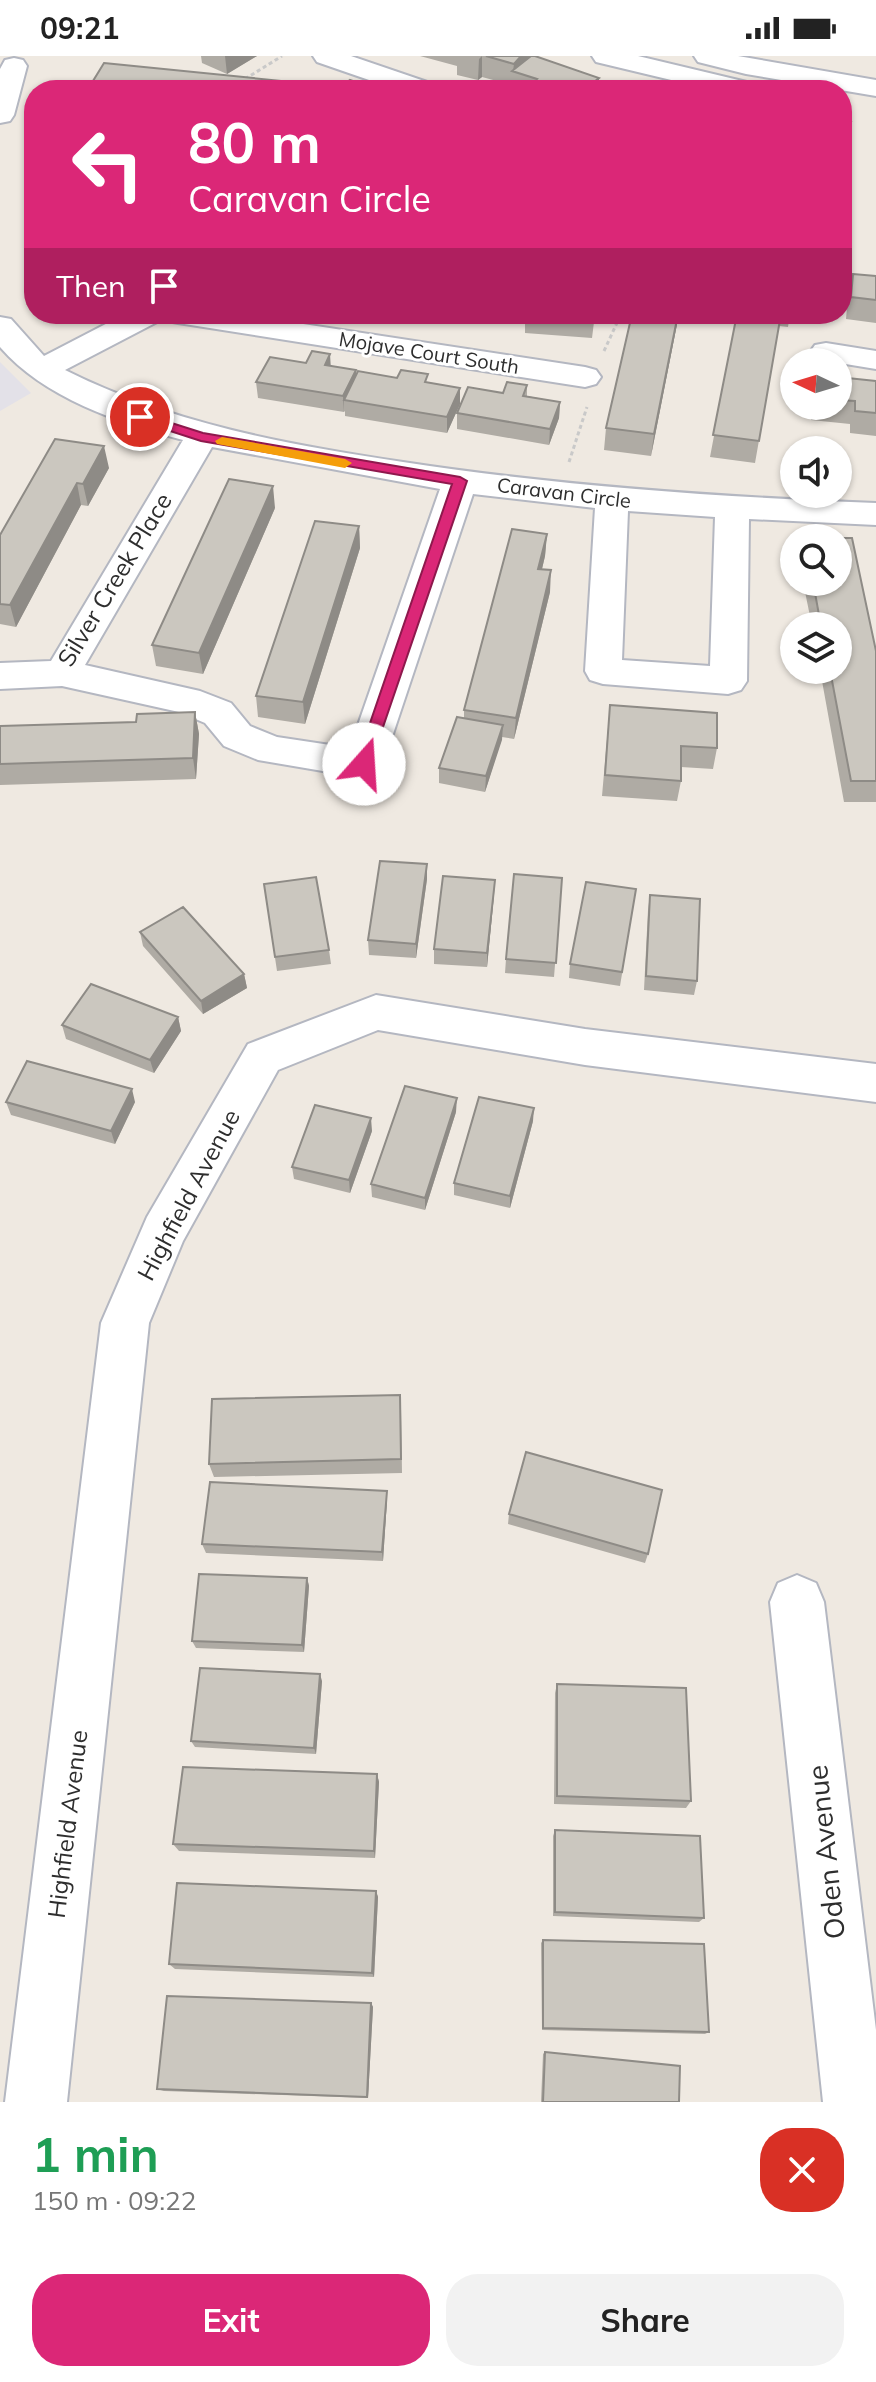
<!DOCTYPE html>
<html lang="en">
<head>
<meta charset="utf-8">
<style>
  body { margin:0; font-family:Mulish,sans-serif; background:#f2f2f2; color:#222; height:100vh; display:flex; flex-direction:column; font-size:30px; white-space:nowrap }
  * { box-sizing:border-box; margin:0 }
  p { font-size:26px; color:#767676 }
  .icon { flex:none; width:44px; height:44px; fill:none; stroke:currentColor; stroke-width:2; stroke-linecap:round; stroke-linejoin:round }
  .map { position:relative; height:2046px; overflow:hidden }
  .sheet { display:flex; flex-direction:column; background:#fff; flex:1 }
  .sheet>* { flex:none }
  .hud { position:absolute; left:24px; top:24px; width:828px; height:244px; border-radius:32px; box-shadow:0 2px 6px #0004; background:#db2777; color:#fff; overflow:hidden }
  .needle { width:52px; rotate:274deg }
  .tools { position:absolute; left:780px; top:292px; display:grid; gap:16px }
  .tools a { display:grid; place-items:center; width:72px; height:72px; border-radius:50%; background:#fff; box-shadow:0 2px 6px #0004; font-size:40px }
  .pin { position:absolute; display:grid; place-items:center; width:68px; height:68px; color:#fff; margin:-34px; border:4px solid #fff; border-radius:50%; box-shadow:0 2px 8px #0007 }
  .me { position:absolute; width:88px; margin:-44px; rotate:19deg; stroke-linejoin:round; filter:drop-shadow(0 0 6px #0008) }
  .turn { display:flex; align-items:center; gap:28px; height:168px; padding:0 32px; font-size:36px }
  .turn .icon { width:104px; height:104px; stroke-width:2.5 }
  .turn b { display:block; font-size:56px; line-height:68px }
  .then { display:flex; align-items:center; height:76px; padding:0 32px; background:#0003; gap:16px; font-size:30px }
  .round { display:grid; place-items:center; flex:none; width:84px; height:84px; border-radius:32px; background:#f2f2f2 }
  .overview { display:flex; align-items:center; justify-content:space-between; height:136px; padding:0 32px }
  h1 { font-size:48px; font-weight:700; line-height:60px; color:#1e9e55 }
  .cta { display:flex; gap:16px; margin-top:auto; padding:16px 32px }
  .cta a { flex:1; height:92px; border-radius:32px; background:#db2777; color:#fff; font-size:32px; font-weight:700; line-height:92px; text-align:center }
  .cta a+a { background:#f2f2f2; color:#222 }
  .status { display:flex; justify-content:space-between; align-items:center; height:56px; padding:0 40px; background:#fff; direction:ltr }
  .status svg { height:22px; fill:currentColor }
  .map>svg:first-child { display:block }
  .industrial { fill:#e3e1e8 }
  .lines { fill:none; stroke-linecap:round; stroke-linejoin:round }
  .minor-casing { stroke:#b4b7c1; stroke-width:4 }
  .path { stroke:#c9c9c9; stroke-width:3; stroke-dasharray:4 3; stroke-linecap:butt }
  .minor { fill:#fff; fill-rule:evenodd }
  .wall { fill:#afaba4 }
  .shaded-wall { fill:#8e8b86 }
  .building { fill:#cbc7bf; stroke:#8e8b86; stroke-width:2 }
  .route { fill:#db2777; stroke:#8e194d; stroke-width:2 }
  .slow { fill:#f59e0b }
  .labels { text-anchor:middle; stroke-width:6; stroke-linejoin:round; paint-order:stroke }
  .far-street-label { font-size:20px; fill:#2e2e2e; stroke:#fff }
  .street-label { font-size:24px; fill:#2e2e2e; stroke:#fff }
  .near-street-label { font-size:28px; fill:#2e2e2e; stroke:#fff }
</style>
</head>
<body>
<div class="status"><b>09:21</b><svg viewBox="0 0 49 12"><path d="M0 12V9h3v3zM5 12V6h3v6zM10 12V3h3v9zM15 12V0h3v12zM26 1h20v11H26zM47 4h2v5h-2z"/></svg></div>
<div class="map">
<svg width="876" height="2046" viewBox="0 0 876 2046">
  <rect width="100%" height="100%" fill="#efe9e1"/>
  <!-- industrial -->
  <path class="industrial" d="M0,306L31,337L0,355Z"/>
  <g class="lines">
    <defs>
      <path id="minor" d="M313,0H351L433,28L437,34H398L317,6Z
        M592,0H638L751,27L755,33L713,34L596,6Z
        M694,0H738L876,24V40L746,18L698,6Z
        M14,2L23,4L27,10L14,59L10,65L0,67V13L5,4Z
        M125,258H238L585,311L596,314L601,321L596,328L585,331L178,267L167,265L163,259L159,265L65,314C173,368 284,388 403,406C560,430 718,441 876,447V469L749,463L747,625L741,634L728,638L603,628L590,624L585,615L595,452L473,438L383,708L378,718L364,722L258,704L224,690L205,667L179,656L62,630L0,633V607L51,605L183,384C119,367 44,342 0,291V261L11,263L44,300ZM212,391L440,433L350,692L277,681L250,670L231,647L200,635L85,609ZM628,455L715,461L710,610L622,604Z
        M826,287L876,295V313L815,303L810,296L815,289Z
        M376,939L585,973L876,1008V1046L585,1009L378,974L278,1014L183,1185L149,1267L67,2046H5L101,1267L147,1161L248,988Z
        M797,1519L816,1527L824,1546L876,1974V2046H823L770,1546L778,1527Z"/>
    </defs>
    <!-- minor casing -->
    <use href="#minor" class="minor-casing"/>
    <!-- path -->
    <path class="path" d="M245,23L282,0
      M842,131L846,124
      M842,218L857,220
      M604,295L621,258
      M569,406L587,351"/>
    <!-- minor -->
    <use href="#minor" class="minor"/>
  </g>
  <!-- wall -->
  <path class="wall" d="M201,0H257L227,18L202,7Z
    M420,0H535L599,22L598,34H523L512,30V29L482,21L478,24L457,19V10Z
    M93,25L292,26L293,34H94Z
    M853,218L876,220V267L846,263L848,240Z
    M414,258H595L592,282L525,277V266Z
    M632,258H679L651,400L604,394L606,372Z
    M737,258H790L788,271L779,270L755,407L710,401Z
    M306,307L356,314V320L428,327L460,332V348L447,377L345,360V355L344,356L258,342L256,326Z
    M838,321L876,325V380L850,377V368L811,364L812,350H838Z
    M527,329V340L560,346L559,362L549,389L457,373V357L503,337Z
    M55,383L109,412L88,450L81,449L16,571L0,568V479Z
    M275,452L203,618L156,610L152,589Z
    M359,470L360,492L305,668L258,661L256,640Z
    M547,478L545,500L542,513L550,536L514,683L502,681L485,736L439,727V712L464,662V654Z
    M803,526H838L876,595V746H844L820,614H838V570H812Z
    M610,649L717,692L713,713L681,711V725L677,745L602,740Z
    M195,656L199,678L196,723L0,729V670L136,666Z
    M427,808V823L416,902L369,899L368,884Z
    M562,822L554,921L505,917L506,903Z
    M264,828L329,894L331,908L277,915Z
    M636,833L620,930L569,922L570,908Z
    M494,839L487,911L434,908V893Z
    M650,839L697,925L694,939L644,934L648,854Z
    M140,876L244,918L247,932L203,958L143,890Z
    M178,961L181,975L154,1017L66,983L62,969Z
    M6,1046H135L115,1088L11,1059Z
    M456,1056L425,1154L372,1141L371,1128Z
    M533,1065L510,1152L454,1139V1127Z
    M372,1075L350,1137L294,1123L292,1111Z
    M401,1353L402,1417L214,1421L209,1408Z
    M387,1444L383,1505L206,1497L202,1488Z
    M509,1458L648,1498L645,1507L508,1468Z
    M307,1522L309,1530L304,1596L196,1592L192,1585Z
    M322,1625L316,1698L195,1691L191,1685Z
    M557,1628L691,1745L686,1752L554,1748L555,1637Z
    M377,1718L379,1726L375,1802L179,1795L173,1788Z
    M555,1774L704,1862L699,1866L553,1860V1780Z
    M376,1835L378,1841L374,1921L175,1913L169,1908Z
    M543,1884L709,1976L705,1978L542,1974L541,1887Z
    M371,1947L373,1951L368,2042L164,2035L157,2033Z
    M545,1996L679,2046H541L543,1998Z"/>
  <!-- shaded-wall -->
  <path class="shaded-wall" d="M225,0H257L227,18Z
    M482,0V21L478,24L479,3Z
    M521,0H533L513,15L514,8Z
    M599,22L598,34H584Z
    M851,66L846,88L842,98V87Z
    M678,258H679L651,400L654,378Z
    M330,298L331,314L325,309Z
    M356,314L357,330L344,344V356L343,340Z
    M460,332V348L447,377V361Z
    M560,346L559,362L549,389L550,373Z
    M104,390L109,412L88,450L83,428Z
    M77,427L81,449L16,571L10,549Z
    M273,430L275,452L203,618L199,597Z
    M359,470L360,492L305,668L303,646Z
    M547,478L545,500L537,534L538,513Z
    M551,514L550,536L514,683L516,662Z
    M195,656L199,678L196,723L193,702Z
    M503,669L502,684L485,736L486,720Z
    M427,808V823L416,902V888Z
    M495,824L494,839L487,911V897Z
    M244,918L247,932L203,958L201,945Z
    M178,961L181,975L154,1017L150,1004Z
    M132,1033L135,1046L115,1088L111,1075Z
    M457,1042L456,1056L425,1154V1142Z
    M534,1052L533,1065L510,1152V1140Z
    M371,1062L372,1075L350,1137L349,1124Z
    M387,1435V1444L383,1505L382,1496Z
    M307,1522L309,1530L304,1596L302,1589Z
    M320,1618L322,1625L316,1698L314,1692Z
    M377,1718L379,1726L375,1802L374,1795Z
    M376,1835L378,1841L374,1921L372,1917Z
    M371,1947L373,1951L368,2042L367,2041Z"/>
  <!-- building -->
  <path class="building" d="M486,0H521L514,8Z
    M531,0H535L599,22L584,34H571L553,28L546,34H541L529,30L537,23L512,15Z
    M104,7L292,26L288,34H180L93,25Z
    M350,24L378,34H337Z
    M654,31L672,34H653Z
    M842,64L851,66L842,87Z
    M853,218L876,220V244L851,241Z
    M632,258H678L654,378L606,372Z
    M737,258H781L759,385L713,379Z
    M312,295L330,298L325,309L356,314L343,340L256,326L270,301L306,307Z
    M401,314L428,318L425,326L460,332L447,361L344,344L358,315L397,322Z
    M838,321L876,325V357L855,355V345L838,344Z
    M507,326L527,329L523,340L560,346L550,373L457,357L468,331L503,337Z
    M55,383L104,390L83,428L77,427L10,549L0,548V479Z
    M229,423L273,430L199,597L152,589Z
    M315,465L359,470L303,646L256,640Z
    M512,473L547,478L538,513L551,514L516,662L464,654Z
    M804,482H852L876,595V725H851L830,614H838V570H821L813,526H838V482Z
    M610,649L717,657V692L681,690V725L605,719Z
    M195,656L193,702L0,708V670L136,666L137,658Z
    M457,661L503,669L486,720L439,712Z
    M380,805L427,808L416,888L368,884Z
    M514,818L562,822L556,907L506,903Z
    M443,820L495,824L487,897L434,893Z
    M316,821L329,894L275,901L264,828Z
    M586,826L636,833L622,916L570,908Z
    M650,839L700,843L697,925L646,920Z
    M183,851L244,918L201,945L140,876Z
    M91,928L178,961L150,1004L62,969Z
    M27,1005L132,1033L111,1075L6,1046Z
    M405,1030L457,1042L425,1142L371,1128Z
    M479,1041L534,1052L510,1140L454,1127Z
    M315,1049L371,1062L349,1124L292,1111Z
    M400,1339L401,1403L209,1408L212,1343Z
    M526,1396L662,1434L648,1498L509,1458Z
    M210,1426L387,1435L382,1496L202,1488Z
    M199,1518L307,1522L302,1589L192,1585Z
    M200,1612L320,1618L314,1692L191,1685Z
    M557,1628L686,1632L691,1745L557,1740Z
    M183,1711L377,1718L374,1795L173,1788Z
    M555,1774L700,1780L704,1862L555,1856Z
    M177,1827L376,1835L372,1917L169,1908Z
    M543,1884L704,1888L709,1976L543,1972Z
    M167,1940L371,1947L367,2041L157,2033Z
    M545,1996L680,2010L679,2046H543Z"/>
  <!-- route -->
  <path class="route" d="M140,357L203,377L460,421L467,425L369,712L364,714L356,708L452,428L201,385L136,364L134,361Z"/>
  <!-- slow -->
  <path class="slow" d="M222,381L345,403L352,407L345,412L217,388L215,385Z"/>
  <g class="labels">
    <!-- far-street labels -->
    <g class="far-street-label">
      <text transform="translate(429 297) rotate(9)" y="7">Mojave Court South</text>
      <text transform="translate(564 437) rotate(7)" y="7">Caravan Circle</text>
    </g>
    <!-- street labels -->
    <g class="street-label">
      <text transform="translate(115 524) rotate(-59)" y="8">Silver Creek Place</text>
      <text transform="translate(189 1139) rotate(-62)" y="8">Highfield Avenue</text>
      <text transform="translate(68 1768) rotate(-83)" y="8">Highfield Avenue</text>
    </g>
    <!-- near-street labels -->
    <g class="near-street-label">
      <text transform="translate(826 1796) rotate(-96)" y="10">Oden Avenue</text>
    </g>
  </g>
</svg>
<div class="tools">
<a><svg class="needle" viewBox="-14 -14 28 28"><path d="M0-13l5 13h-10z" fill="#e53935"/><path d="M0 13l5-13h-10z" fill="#767676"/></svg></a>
<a><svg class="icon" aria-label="sound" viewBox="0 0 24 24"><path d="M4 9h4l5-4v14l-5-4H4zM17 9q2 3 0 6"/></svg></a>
<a><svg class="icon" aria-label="search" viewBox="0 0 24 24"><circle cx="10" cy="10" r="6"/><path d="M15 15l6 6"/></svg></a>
<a><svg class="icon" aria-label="layers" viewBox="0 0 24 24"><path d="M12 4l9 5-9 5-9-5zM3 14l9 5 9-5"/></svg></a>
</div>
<div class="pin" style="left:140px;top:361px;background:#d93025"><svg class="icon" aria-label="arrive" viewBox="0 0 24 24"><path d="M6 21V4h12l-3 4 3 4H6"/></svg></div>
<svg class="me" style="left:364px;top:708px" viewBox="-20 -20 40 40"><circle r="19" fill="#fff"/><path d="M0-13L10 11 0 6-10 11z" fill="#db2777"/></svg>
<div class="hud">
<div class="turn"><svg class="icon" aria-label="left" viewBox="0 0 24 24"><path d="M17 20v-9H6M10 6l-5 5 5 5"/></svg><div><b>80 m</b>Caravan Circle</div></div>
<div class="then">Then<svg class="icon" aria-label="arrive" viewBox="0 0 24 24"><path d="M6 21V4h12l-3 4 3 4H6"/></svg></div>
</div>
</div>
<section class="sheet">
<div class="overview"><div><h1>1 min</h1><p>150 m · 09:22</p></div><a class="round" style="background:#d93025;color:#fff"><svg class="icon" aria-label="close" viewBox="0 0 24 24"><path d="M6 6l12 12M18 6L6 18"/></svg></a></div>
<div class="cta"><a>Exit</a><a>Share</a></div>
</section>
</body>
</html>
